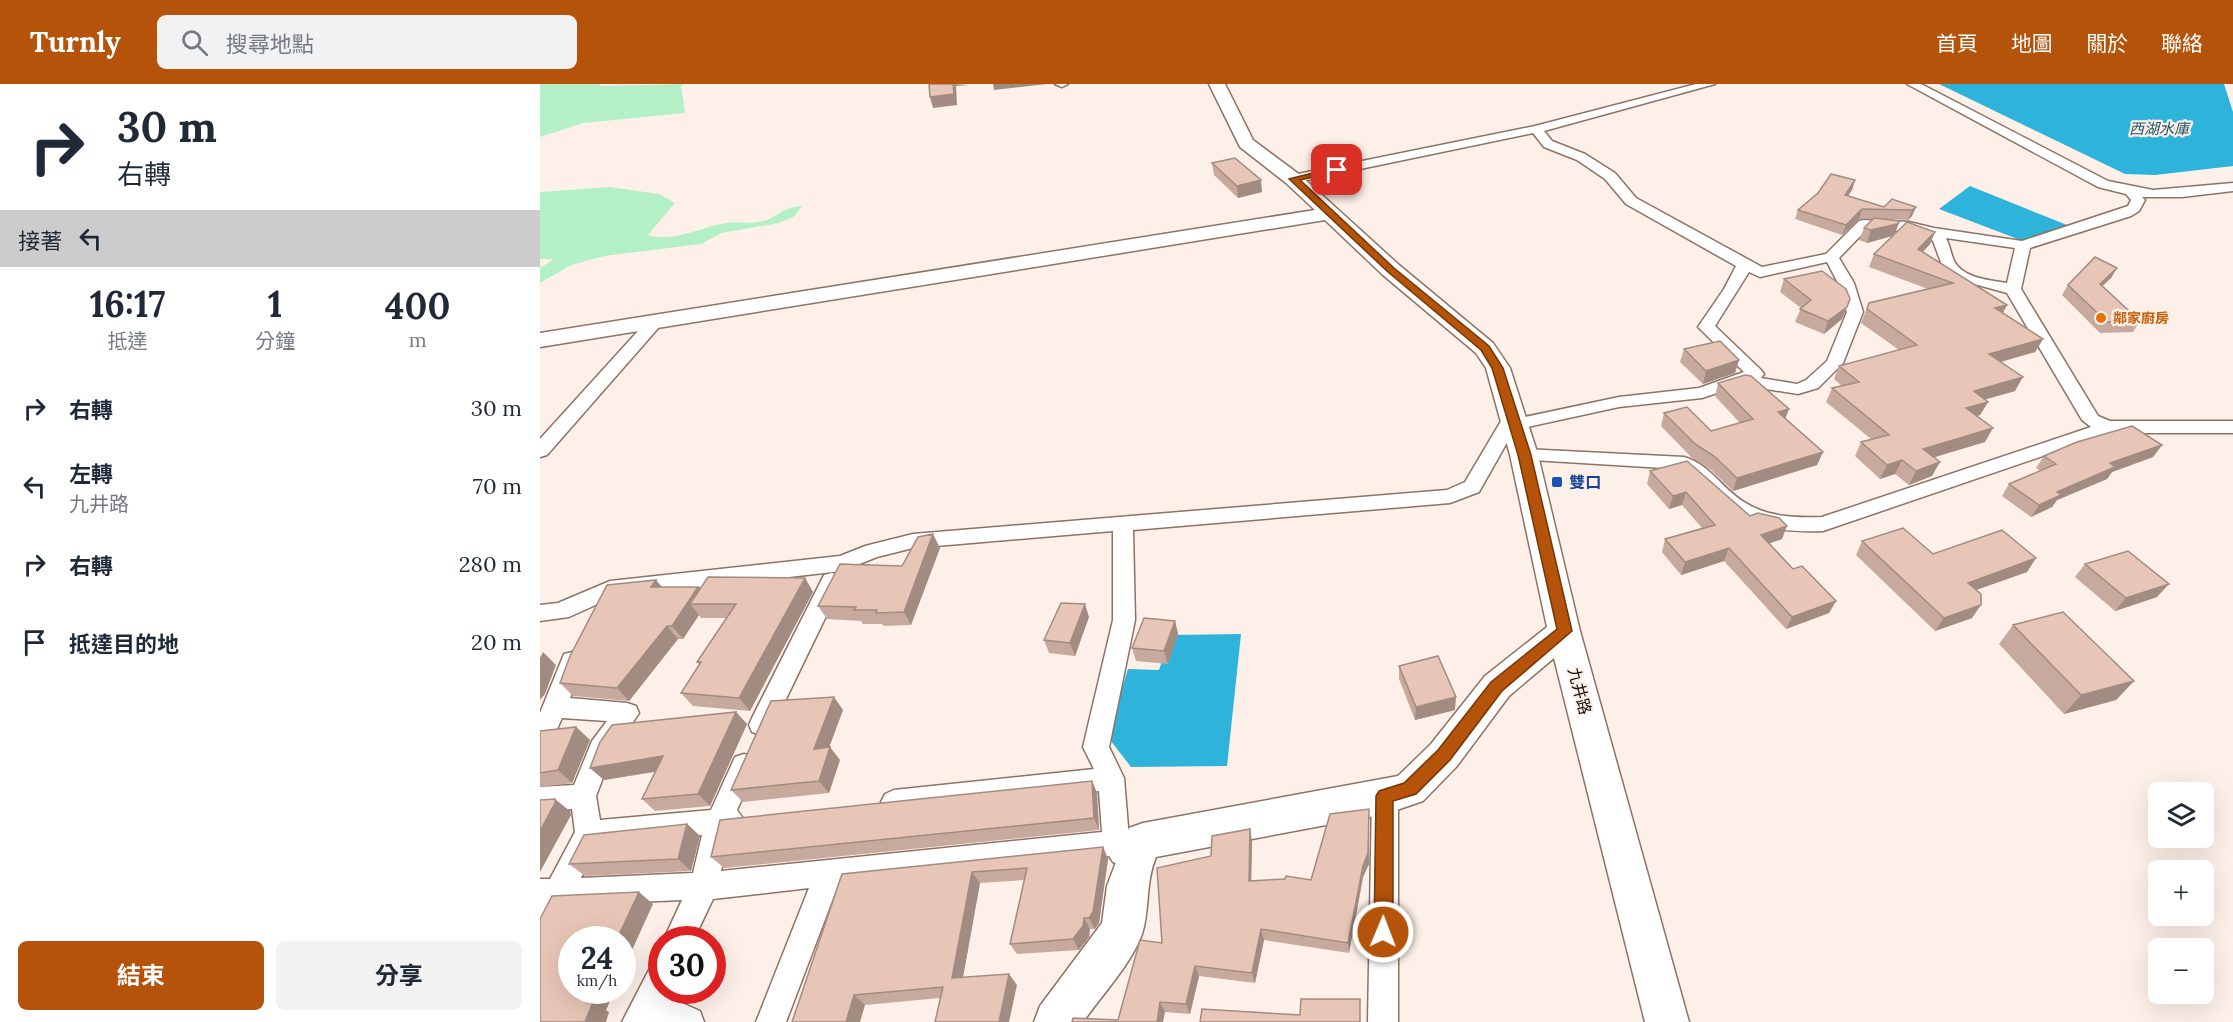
<!DOCTYPE html>
<html lang="zh-TW">
<head>
<meta charset="utf-8">
<style>
  body { margin:0; font-family:Lora,"Noto Sans TC",serif; background:#f2f2f3; color:#1f2937; height:100vh; display:flex; flex-direction:column; font-size:22px; white-space:nowrap }
  * { box-sizing:border-box; margin:0 }
  p { font-size:20px; color:#747a83 }
  .icon { flex:none; width:33px; height:33px; fill:none; stroke:currentColor; stroke-width:2; stroke-linecap:round; stroke-linejoin:round }
  .map { position:relative; flex:1; overflow:hidden }
  .panel { display:flex; flex-direction:column; background:#fff; width:540px }
  .panel>* { flex:none }
  .guide { background:#fff; color:#1f2937; overflow:hidden }
  .tools { position:absolute; left:1608px; top:698px; display:grid; gap:12px }
  .tools a { display:grid; place-items:center; width:66px; height:66px; border-radius:9px; background:#fff; box-shadow:0 6px 24px #0002; font-size:30px }
  .speed { position:absolute; left:18px; top:842px; display:flex; gap:12px; font-size:30px; font-weight:700; text-align:center }
  .speed>* { display:grid; place-content:center; width:78px; height:78px; border-radius:50%; background:#fff; box-shadow:0 6px 24px #0002; line-height:1 }
  .speed small { font-size:15px; font-weight:400 }
  .speed .limit { border:9px solid #d22; background:#fff; color:#111 }
  .pin { position:absolute; display:grid; place-items:center; width:51px; height:51px; color:#fff; margin:-26px; border-radius:12px; box-shadow:0 3px 9px #0006 }
  .me { position:absolute; width:66px; margin:-33px; rotate:1deg; stroke-linejoin:round; filter:drop-shadow(0 0 4px #0008) }
  .turn { display:flex; align-items:center; gap:21px; height:126px; padding:0 18px; font-size:27px }
  .turn .icon { width:78px; height:78px; stroke-width:2.5 }
  .turn b { display:block; font-size:42px; line-height:51px }
  .then { display:flex; align-items:center; height:57px; padding:0 18px; background:#0003; gap:12px; font-size:22px }
  .eta { display:flex; justify-content:space-evenly; align-items:center; height:102px; text-align:center }
  .eta b { font-size:36px; font-weight:700; line-height:42px }
  .action { display:flex; gap:12px; margin-top:auto; padding:12px 18px }
  .action a { flex:1; height:69px; border-radius:9px; background:#b45309; color:#fff; font-size:24px; font-weight:700; line-height:69px; text-align:center }
  .action a+a { background:#f2f2f3; color:#1f2937 }
  ul { padding:0; list-style:none }
  li { display:flex; align-items:center; gap:18px; height:78px; padding:0 18px }
  li div { flex:1 }
  li b { display:block; font-size:22px }
  li em { font-style:normal }
  header { display:flex; align-items:center; gap:36px; box-sizing:border-box; height:84px; padding:0 30px; background:#b45309; color:#fff }
  header strong { font-size:28px }
  nav { display:flex; gap:33px; margin-inline-start:auto; font-size:21px }
  .search { width:420px; height:54px; background:#f2f2f3; display:flex; align-items:center; gap:15px; box-sizing:border-box; padding:0 21px; border-radius:9px; color:#747a83; font-size:22px }
  main { display:flex; flex:1; min-height:0 }
  .map>svg:first-child { display:block }
  .green { fill:#b4f0c7 }
  .water { fill:#2eb3db }
  .lines { fill:none; stroke-linecap:round; stroke-linejoin:round }
  .street-casing { stroke:#8f7263; stroke-width:3 }
  .secondary-casing { stroke:#8f7263; stroke-width:3 }
  .street { fill:#fff; fill-rule:evenodd }
  .secondary { fill:#fff; fill-rule:evenodd }
  .wall { fill:#c7aa9d }
  .shaded-wall { fill:#a28b80 }
  .building { fill:#e7c6b7; stroke:#a28b80; stroke-width:1.5 }
  .route { fill:#b45309; stroke:#753606; stroke-width:1.5 }
  .food-dot { fill:#e8710a; stroke:#fdf0e9; stroke-width:2 }
  .transit-dot { fill:#1a4fb4; stroke:#fdf0e9; stroke-width:2 }
  .labels { text-anchor:middle; stroke-width:4.5; stroke-linejoin:round; paint-order:stroke }
  .far-food-label { font-size:14px; font-weight:bold; fill:#c56008; stroke:#fdf0e9; text-anchor:start }
  .far-water-label { font-size:15px; font-style:italic; fill:#235667; stroke:#fdf0e9 }
  .transit-label { font-size:16px; font-weight:bold; fill:#164399; stroke:#fdf0e9; text-anchor:start }
  .street-label { font-size:16px; fill:#170c07; stroke:#fdf0e9 }
</style>
</head>
<body>
<header>
<strong>Turnly</strong>
<div class="search"><svg class="icon" aria-label="search" viewBox="0 0 24 24"><circle cx="10" cy="10" r="6"/><path d="M15 15l6 6"/></svg>搜尋地點</div>
<nav><a>首頁</a><a>地圖</a><a>關於</a><a>聯絡</a></nav>
</header>
<main>
<section class="panel">
<div class="guide">
<div class="turn"><svg class="icon" aria-label="right" viewBox="0 0 24 24"><path d="M7 20v-9h11M14 6l5 5-5 5"/></svg><div><b>30 m</b>右轉</div></div>
<div class="then">接著<svg class="icon" aria-label="left" viewBox="0 0 24 24"><path d="M17 20v-9H6M10 6l-5 5 5 5"/></svg></div>
</div>
<div class="eta">
<div><b>16:17</b><p>抵達</p></div>
<div><b>1</b><p>分鐘</p></div>
<div><b>400</b><p>m</p></div>
</div>
<ul>
<li><svg class="icon" aria-label="right" viewBox="0 0 24 24"><path d="M7 20v-9h11M14 6l5 5-5 5"/></svg><div><b>右轉</b></div><em>30 m</em></li>
<li><svg class="icon" aria-label="left" viewBox="0 0 24 24"><path d="M17 20v-9H6M10 6l-5 5 5 5"/></svg><div><b>左轉</b><p>九井路</p></div><em>70 m</em></li>
<li><svg class="icon" aria-label="right" viewBox="0 0 24 24"><path d="M7 20v-9h11M14 6l5 5-5 5"/></svg><div><b>右轉</b></div><em>280 m</em></li>
<li><svg class="icon" aria-label="arrive" viewBox="0 0 24 24"><path d="M6 21V4h12l-3 4 3 4H6"/></svg><div><b>抵達目的地</b></div><em>20 m</em></li>
</ul>
<div class="action"><a>結束</a><a>分享</a></div>
</section>
<div class="map">
<svg width="1693" height="938" viewBox="0 0 1693 938">
  <rect width="100%" height="100%" fill="#fdf0e9"/>
  <!-- green -->
  <path class="green" d="M0,0H60L59,2L144,0L141,2L145,29L43,39L0,53Z
    M70,103L119,110L135,119L108,151C133,159 161,143 186,139C197,137 208,140 219,138C237,135 241,123 262,122L255,132L239,139L181,149L161,160L64,172L31,181L0,199V184L14,175H0V108Z"/>
  <!-- water -->
  <path class="water" d="M1399,0H1684L1693,28V82L1615,91L1585,90Z
    M1430,102L1527,141L1483,157L1399,125Z
    M701,550L687,682L591,683L567,652L588,585L619,586L631,551Z"/>
  <g class="lines">
    <defs>
      <path id="street" d="M515,0H528L522,3Z
        M1156,0H1175L1004,47L1012,57L1045,70L1075,89L1096,114L1222,183L1286,170L1319,137L1324,136L1369,138L1394,144L1482,157L1588,122L1591,116L1586,110L1558,103L1367,0H1381L1568,97L1613,106L1693,99V107L1642,113H1602L1605,116L1599,127L1591,132L1490,164L1481,205L1558,332L1570,337H1693V349H1570L1283,447C1252,448 1215,446 1189,428C1171,415 1159,395 1140,385L977,375L975,371L977,367L984,365L1144,373C1170,380 1182,405 1204,418C1227,433 1255,434 1282,433L1551,343L1542,336L1467,209L1416,195L1402,181L1393,157L1382,149L1328,144L1299,174L1314,199L1323,228L1303,279L1278,304L1258,310L1201,301L1162,314L1079,323L974,346L939,408L910,419L593,446L595,536L569,663L584,694L589,755L597,769L593,778L583,782L573,778L569,772L298,801L246,938H216L269,804L173,815L154,855H124L142,816L27,821L10,854L0,858V795H10L35,748L32,725L0,727V703L34,701L52,657L67,637L22,634L9,663L0,666V629L24,570L32,568L40,570L44,577L30,614L87,619L96,622L99,629L72,670L56,712L60,736L171,726L195,673L204,670L213,673L217,681L197,726L204,736L200,745L190,748L181,787L562,748L559,707L354,730L345,726L341,718L345,710L354,706L554,685L543,663L573,536V447L373,464L337,473L302,487L73,513L29,533L0,537V521L18,519L70,497L300,472L325,462L373,450L907,406L925,398L967,327H979L982,331L980,334L1079,313L1159,304L1204,288L1158,243L1184,205L1196,182L1086,120L1065,95L1037,76L1004,63L993,49L753,99L746,95L753,91L995,42ZM1406,154L1475,164L1467,199C1450,196 1424,195 1414,177C1411,170 1410,162 1406,154ZM1287,178L1298,199L1307,228L1287,277L1266,296L1257,300L1221,294L1224,290L1221,286L1175,242L1209,188L1220,193ZM162,751L153,789L41,794L57,761Z
        M114,234L120,236L122,239L120,242L7,371L0,373V355L108,236Z
        M292,489L300,491L303,497L230,648L221,651L212,648L209,641L212,634L281,497L284,491Z
        M845,701L854,705L858,713V938H828L832,713L836,705Z
        M122,878V906H131L128,913L160,927L164,938H82L111,882Z"/>
      <path id="secondary" d="M669,0H685L713,56L760,91L859,181L953,259L970,284L998,371L1040,547L1149,938H1105L1014,574L969,612L917,682L883,717L845,730L616,773C605,799 610,826 602,850C592,879 561,912 543,938H494L500,922L562,839L567,802L589,744L603,739L858,692L891,660L945,592L1007,543L970,371L946,284L936,269L843,191L785,136L0,263V249L775,126L746,99L700,63Z"/>
    </defs>
    <!-- street casing -->
    <use href="#street" class="street-casing"/>
    <!-- secondary casing -->
    <use href="#secondary" class="secondary-casing"/>
    <!-- street -->
    <use href="#street" class="street"/>
    <!-- secondary -->
    <use href="#secondary" class="secondary"/>
  </g>
  <!-- wall -->
  <path class="wall" d="M672,79L722,108L698,114L674,91Z
    M1315,96L1312,106L1307,112L1344,123H1376L1372,132L1368,136L1345,135L1355,149L1352,152L1327,159L1319,156L1324,144L1333,135H1319L1302,151L1255,135L1258,126Z
    M1395,148L1390,160L1383,168L1467,221L1463,229L1503,255L1495,268L1461,278L1475,307L1445,315L1448,318L1440,331L1437,332L1445,358L1394,373L1392,392L1369,401L1355,390L1340,395L1315,372L1321,358L1331,355L1286,318L1292,304L1302,302L1294,295L1299,282L1359,266L1321,239L1329,219L1388,205L1329,183L1334,170Z
    M1577,184L1571,194L1562,202L1600,237L1593,248L1560,249L1522,211L1528,201Z
    M1244,195L1310,215L1302,235L1284,250L1255,238L1261,224L1240,208Z
    M1144,265L1199,276L1195,289L1163,300L1140,278Z
    M1178,299L1245,335L1283,368L1277,381L1193,407L1170,385L1151,373L1121,342L1124,329L1171,347L1200,339L1175,312Z
    M1622,361L1613,373L1572,388L1567,395L1517,416L1512,423L1491,433L1462,412L1469,400L1501,387L1496,384L1504,372Z
    M1110,387L1210,432L1242,455L1229,459L1253,485L1296,517L1289,529L1246,545L1184,477L1141,491L1122,468L1125,455L1162,444L1142,421L1129,425L1107,400Z
    M1322,457L1393,470L1496,474L1487,488L1436,506L1432,534L1395,547L1316,471Z
    M400,464L371,541L344,542L342,540H323L321,537L287,535L278,522Z
    M1545,480L1617,513L1575,527L1535,493Z
    M265,494L273,508L210,627L153,622L141,609L160,581L157,578L187,534H161L159,531L143,555H138L89,617L33,612L20,599L122,503H158L160,506Z
    M549,533L535,572L509,569L504,556Z
    M635,537L638,550L628,580L596,577L592,564Z
    M1473,541L1594,597L1576,616L1524,630L1459,560Z
    M859,582L915,626L875,636L859,595Z
    M303,626L289,663L300,676L289,709L203,718L191,706Z
    M196,628L207,640L170,722L115,727L102,715L115,688L64,696L50,684Z
    M36,643L50,656L32,699L0,703V647Z
    M552,697L557,709L559,746L184,784L171,773Z
    M829,725V780L823,793L809,869L724,856L715,899L659,892L650,930L625,928L578,936L671,772L712,757L711,797L771,796Z
    M147,740L160,752L151,787L45,792L29,780Z
    M563,763L568,775L559,839L555,845H550L549,853L539,866L477,870L470,860L484,796L440,799L423,893L477,901L400,914L325,921L252,938L302,790Z"/>
  <!-- shaded-wall -->
  <path class="shaded-wall" d="M413,0L429,1L416,2L417,21L393,24L390,13Z
    M453,0H507L454,6Z
    M721,96L722,108L698,114L697,102Z
    M1315,96L1312,106L1302,121L1305,111Z
    M1376,123L1372,132L1368,136L1372,126Z
    M1322,125L1319,135L1302,151L1306,141Z
    M1360,137L1355,149L1352,152L1327,159L1331,146Z
    M1395,148L1390,160L1373,178L1378,165Z
    M1577,184L1571,194L1553,211L1560,200Z
    M1467,221L1460,234L1455,224Z
    M1307,223L1302,235L1284,250L1288,237Z
    M1503,255L1495,268L1442,283L1449,270Z
    M1199,276L1195,289L1163,300L1166,287Z
    M1483,293L1475,307L1426,321L1434,307Z
    M1448,318L1440,331L1419,337L1426,324Z
    M1249,325L1244,338L1238,328Z
    M1453,344L1445,358L1375,379L1383,365Z
    M1622,361L1613,373L1572,388L1567,395L1517,416L1512,423L1491,433L1499,421L1517,408L1570,379Z
    M1283,368L1277,381L1193,407L1197,394Z
    M1362,376L1355,390L1340,395L1347,381Z
    M1400,378L1392,392L1369,401L1376,387Z
    M1146,408L1142,421L1129,425L1133,412Z
    M1247,442L1242,455L1216,464L1221,451Z
    M393,450L400,464L371,541L364,528Z
    M1189,464L1184,477L1141,491L1145,478Z
    M1496,474L1487,488L1419,512L1428,499Z
    M265,494L273,508L210,627L199,614Z
    M116,496L127,509L111,503Z
    M1629,500L1617,513L1575,527L1586,514Z
    M158,503L168,517L150,520L159,531L143,555L132,542Z
    M1296,517L1289,529L1246,545L1252,533Z
    M545,520L549,533L535,572L530,559Z
    M1441,521L1432,534L1395,547L1404,534Z
    M635,537L638,550L628,580L624,567Z
    M127,542L138,555L89,617L77,604Z
    M3,568L16,581L5,610L0,616V574Z
    M1594,597L1576,616L1524,630L1541,611Z
    M294,613L303,626L284,677L274,665Z
    M916,613L915,626L875,636L876,623Z
    M196,628L207,640L170,722L158,710Z
    M36,643L50,656L32,699L18,686Z
    M290,663L300,676L289,709L279,697Z
    M123,672L136,684L64,696L50,684Z
    M552,697L557,709L559,746L554,734Z
    M15,715L30,727L31,731L0,788V747Z
    M829,725V780L823,793L809,869L808,859Z
    M147,740L160,752L151,787L138,775Z
    M710,745L712,757L711,809L709,797Z
    M563,763L568,775L559,839L555,845L549,834Z
    M432,788L440,799L421,904L412,894Z
    M99,808L113,820L82,888V855H77Z
    M544,834L550,845L549,853L539,866L533,855Z
    M721,845L724,856L715,899L712,889Z
    M655,882L659,892L650,930L646,920Z
    M469,890L477,901L469,938H459Z
    M54,906H75L66,926L69,928L66,938H45L48,919Z
    M314,911L325,921L320,938H306Z
    M620,918L625,928L623,938H617Z"/>
  <!-- building -->
  <path class="building" d="M389,0H413L414,10L390,13Z
    M695,74L721,96L697,102L672,79Z
    M1291,90L1315,96L1305,111L1344,123L1352,115L1376,123L1372,126L1322,125L1306,141L1258,126L1278,109Z
    M1334,134L1360,137L1357,140L1331,146L1324,144Z
    M1367,138L1395,148L1378,165L1467,221L1455,224L1503,255L1449,270L1483,293L1434,307L1448,318L1426,324L1453,344L1383,365L1400,378L1376,387L1362,376L1347,381L1321,358L1349,351L1292,304L1319,298L1299,282L1377,261L1327,225L1329,219L1413,199L1334,170Z
    M1555,173L1577,184L1560,200L1600,237L1567,238L1528,201Z
    M1282,187L1306,205L1310,215L1307,223L1288,237L1260,225L1271,216L1244,195Z
    M1180,257L1199,276L1166,287L1144,265Z
    M1205,291L1211,292L1249,325L1238,328L1283,368L1197,394L1174,372L1155,360L1124,329L1147,323L1171,347L1213,335L1178,299Z
    M1592,342L1622,361L1570,379L1575,383L1517,408L1521,411L1499,421L1469,400L1516,380L1504,372L1537,358Z
    M1147,377L1210,432L1218,429L1239,434L1247,442L1221,451L1253,485L1262,482L1296,517L1252,533L1189,464L1145,478L1125,455L1175,441L1146,408L1133,412L1110,387Z
    M1363,444L1393,470L1462,446L1496,474L1428,499L1441,510V521L1404,534L1322,457Z
    M393,450L364,528L336,529L337,526H314L316,523L278,522L300,480L362,482L378,453Z
    M1588,467L1629,500L1586,514L1545,480Z
    M168,493L265,494L199,614L141,609L161,578H157L196,520H150Z
    M116,496L111,503H158L132,542H127L77,604L20,599L30,572L67,501Z
    M521,519L545,520L530,559L504,556Z
    M1523,528L1594,597L1541,611L1473,541Z
    M604,534L635,537L624,567L592,564Z
    M898,572L916,613L876,623L859,582Z
    M294,613L274,665L290,663L279,697L191,706L231,617Z
    M196,628L158,710L102,715L123,672L50,684L60,658L72,641Z
    M36,643L18,686L0,689V647Z
    M552,697L554,734L171,773L180,736Z
    M15,715V719L0,747V716Z
    M829,725L828,769L823,782L808,859L721,845L712,889L655,882L646,920L620,918L617,938H532L533,934L578,936L600,856L622,859L617,784L671,772L672,752L710,745L709,797L745,795L746,792L771,796L790,730Z
    M147,740L138,775L29,780L44,751Z
    M563,763L553,828L549,834H544L543,842L533,855L470,860L487,784L432,788L412,894L469,890L459,938H395L403,903L314,911L306,938H252L302,790Z
    M99,808L77,855H32V906H54L48,919L53,918L45,938H0V835L12,812Z
    M761,915H820V938H660L662,925L760,931Z"/>
  <!-- route -->
  <path class="route" d="M797,83L800,87L760,96L854,184L949,262L963,284L991,371L1032,547L962,607L910,676L876,710L853,717V848L850,854L843,857L837,854L834,848L836,712L839,707L864,699L898,666L951,598L1017,545L978,371L952,284L941,266L848,188L749,95Z"/>
  <!-- markers -->
  <circle class="food-dot" cx="1561" cy="234" r="6"/>
  <rect class="transit-dot" x="1011" y="392" width="12" height="12" rx="3"/>
  <g class="labels">
    <!-- far-food labels -->
    <g class="far-food-label">
      <text x="1573" y="239">鄰家廚房</text>
    </g>
    <!-- far-water labels -->
    <g class="far-water-label">
      <text x="1619" y="50">西湖水庫</text>
    </g>
    <!-- transit labels -->
    <g class="transit-label">
      <text x="1029" y="404">雙口</text>
    </g>
    <!-- street labels -->
    <g class="street-label">
      <text transform="translate(1040 607) rotate(75)" y="6">九井路</text>
    </g>
  </g>
</svg>
<div class="tools">
<a><svg class="icon" aria-label="layers" viewBox="0 0 24 24"><path d="M12 4l9 5-9 5-9-5zM3 14l9 5 9-5"/></svg></a>
<a>+</a>
<a>−</a>
</div>
<div class="speed"><div>24<small>km/h</small></div><div class="limit">30</div></div>
<div class="pin" style="left:797px;top:86px;background:#d93025"><svg class="icon" aria-label="arrive" viewBox="0 0 24 24"><path d="M6 21V4h12l-3 4 3 4H6"/></svg></div>
<svg class="me" style="left:843px;top:848px" viewBox="-20 -20 40 40"><circle r="17" fill="#b45309" stroke="#fff" stroke-width="3"/><path d="M0-11L8 9 0 5-8 9z" fill="#fff"/></svg>
</div>
</main>
</body>
</html>
